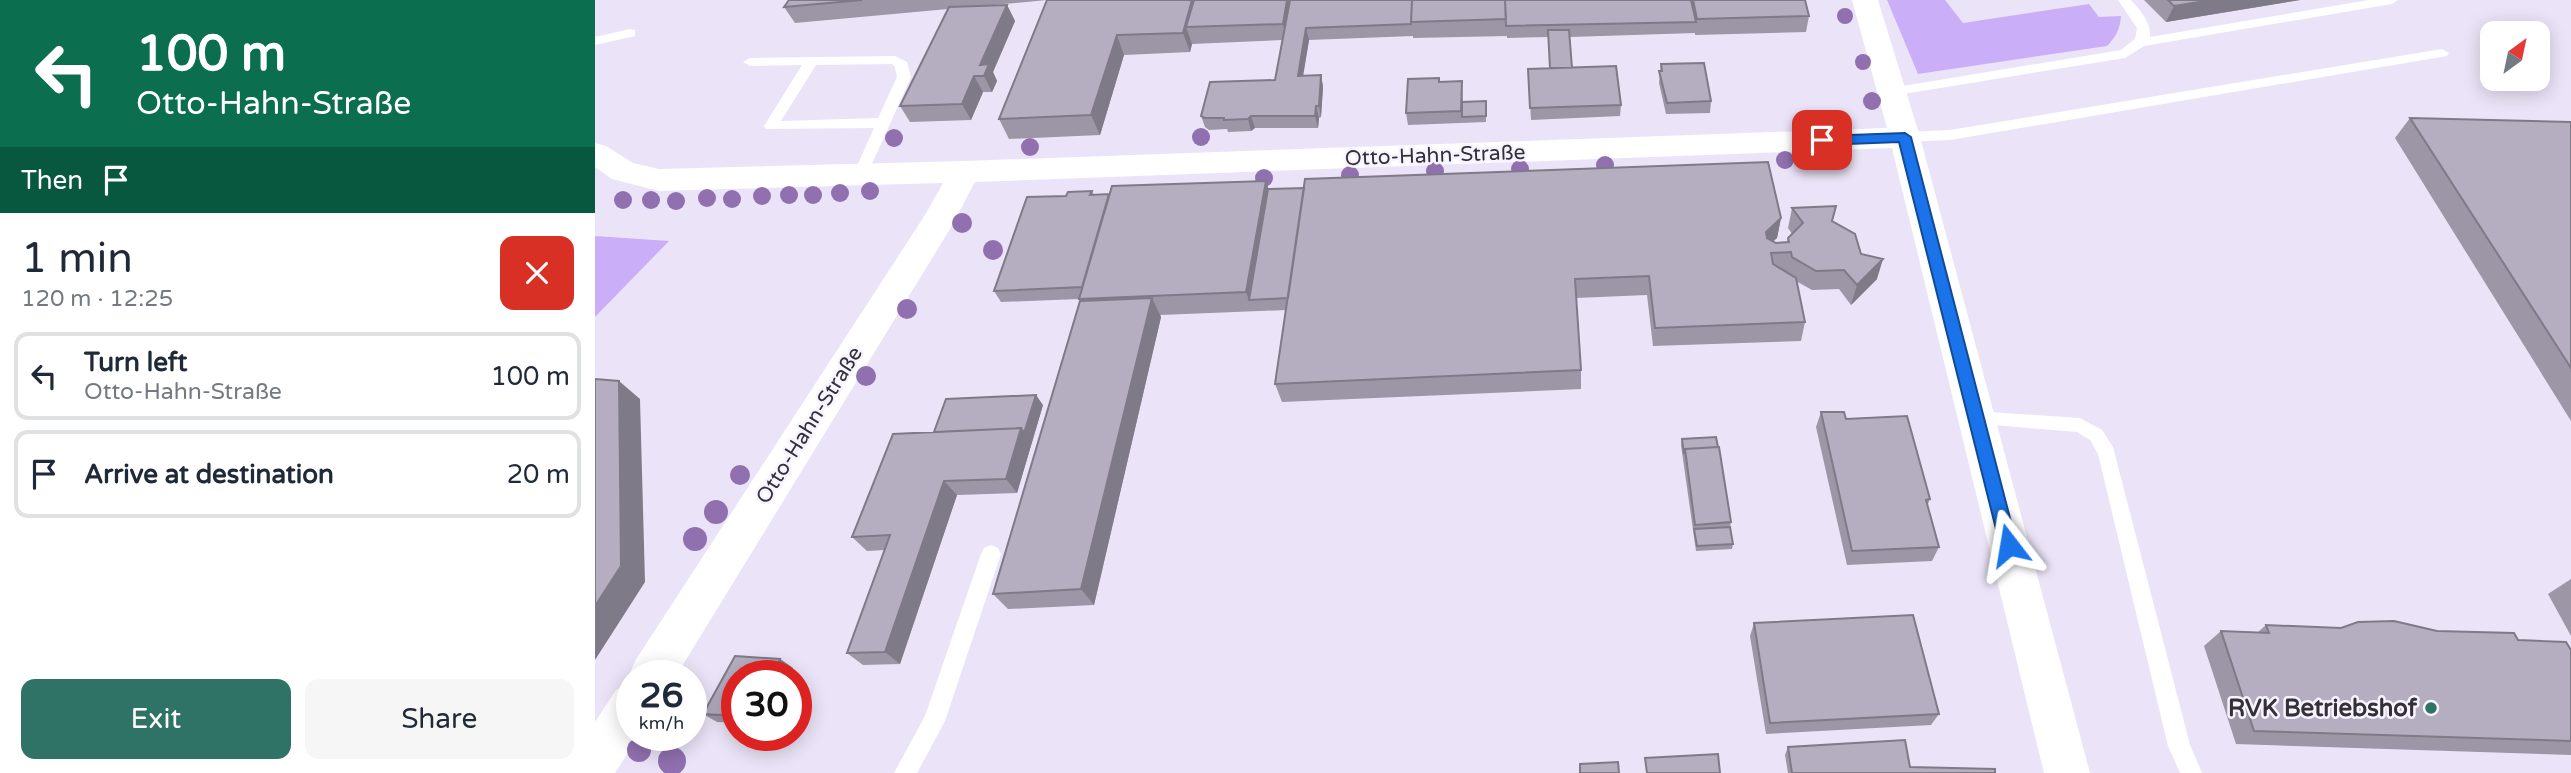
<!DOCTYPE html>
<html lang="en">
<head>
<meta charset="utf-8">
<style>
  body { margin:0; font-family:"Varela Round",sans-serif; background:#f6f6f7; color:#1f2937; height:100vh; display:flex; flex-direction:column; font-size:26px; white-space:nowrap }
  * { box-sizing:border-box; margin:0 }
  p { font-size:23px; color:#747a83 }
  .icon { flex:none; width:38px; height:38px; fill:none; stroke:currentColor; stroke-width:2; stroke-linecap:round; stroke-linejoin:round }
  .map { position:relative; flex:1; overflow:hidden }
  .panel { display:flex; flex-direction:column; background:#fff; width:595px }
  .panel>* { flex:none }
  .hud { background:#0b6e4f; color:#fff; overflow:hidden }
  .needle { width:46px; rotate:33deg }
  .controls { position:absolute; left:1885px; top:21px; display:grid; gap:14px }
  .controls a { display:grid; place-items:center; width:70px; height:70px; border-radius:14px; background:#fff; box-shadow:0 4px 18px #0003; font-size:35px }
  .speed { position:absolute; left:21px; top:660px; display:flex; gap:14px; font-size:35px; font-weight:700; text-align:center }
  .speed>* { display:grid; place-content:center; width:91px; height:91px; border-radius:50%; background:#fff; box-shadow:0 4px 18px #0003; line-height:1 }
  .speed small { font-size:18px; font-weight:400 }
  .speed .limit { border:10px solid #d22; background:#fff; color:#111 }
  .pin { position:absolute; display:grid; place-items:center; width:60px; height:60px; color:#fff; margin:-30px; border-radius:14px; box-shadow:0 4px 10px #0006 }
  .me { position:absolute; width:77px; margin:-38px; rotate:346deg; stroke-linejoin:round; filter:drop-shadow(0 0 5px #0008) }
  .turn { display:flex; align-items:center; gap:24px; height:147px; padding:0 21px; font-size:32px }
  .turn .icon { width:91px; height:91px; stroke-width:2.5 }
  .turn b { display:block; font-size:49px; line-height:60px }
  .then { display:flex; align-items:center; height:66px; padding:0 21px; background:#0003; gap:14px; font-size:26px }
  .round { display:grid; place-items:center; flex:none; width:74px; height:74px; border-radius:14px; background:#f6f6f7 }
  .head { display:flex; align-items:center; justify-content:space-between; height:119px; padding:0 21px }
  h1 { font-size:42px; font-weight:600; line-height:52px }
  .primary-button { display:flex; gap:14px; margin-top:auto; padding:14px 21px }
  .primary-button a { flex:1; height:80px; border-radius:14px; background:#2f7366; color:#fff; font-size:28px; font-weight:600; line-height:80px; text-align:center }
  .primary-button a+a { background:#f6f6f7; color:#1f2937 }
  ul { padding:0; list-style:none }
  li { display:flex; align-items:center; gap:21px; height:88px; margin:0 14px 10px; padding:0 7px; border:4px solid #e0e1e3; border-radius:14px }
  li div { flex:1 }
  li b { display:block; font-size:26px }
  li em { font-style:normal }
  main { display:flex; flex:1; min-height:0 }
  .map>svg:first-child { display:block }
  .green { fill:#cbaef8 }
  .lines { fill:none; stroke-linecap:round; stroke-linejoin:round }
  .service { fill:#fff; fill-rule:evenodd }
  .minor { fill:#fff; fill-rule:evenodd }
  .tree { fill:#9070af }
  .wall { fill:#9c96a6 }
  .shaded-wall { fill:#7f7a87 }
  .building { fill:#b5aec1; stroke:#7f7a87; stroke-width:2 }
  .route { fill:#1a73e8; stroke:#114b97; stroke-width:2 }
  .poi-dot { fill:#2f7366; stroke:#f7f3ff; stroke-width:2.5 }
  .labels { text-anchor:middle; stroke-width:5; stroke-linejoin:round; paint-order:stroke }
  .street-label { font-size:21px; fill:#333038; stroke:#f7f3ff }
  .near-poi-label { font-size:24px; font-weight:bold; fill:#333038; stroke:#f7f3ff; text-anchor:end }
</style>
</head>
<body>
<main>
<section class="panel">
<div class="hud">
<div class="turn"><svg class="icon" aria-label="left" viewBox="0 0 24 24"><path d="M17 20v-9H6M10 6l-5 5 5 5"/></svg><div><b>100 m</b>Otto-Hahn-Straße</div></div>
<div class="then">Then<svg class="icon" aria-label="arrive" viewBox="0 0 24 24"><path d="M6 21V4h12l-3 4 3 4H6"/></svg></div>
</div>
<div class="head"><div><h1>1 min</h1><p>120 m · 12:25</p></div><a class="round" style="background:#d93025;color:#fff"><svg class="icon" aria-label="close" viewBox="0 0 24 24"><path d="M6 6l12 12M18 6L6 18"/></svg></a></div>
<ul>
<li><svg class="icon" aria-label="left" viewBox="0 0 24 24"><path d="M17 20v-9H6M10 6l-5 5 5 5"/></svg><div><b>Turn left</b><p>Otto-Hahn-Straße</p></div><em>100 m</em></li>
<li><svg class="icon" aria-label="arrive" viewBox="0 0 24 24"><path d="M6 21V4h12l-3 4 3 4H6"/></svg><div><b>Arrive at destination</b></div><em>20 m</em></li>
</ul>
<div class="primary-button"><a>Exit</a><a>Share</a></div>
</section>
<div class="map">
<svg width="1976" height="773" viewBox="0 0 1976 773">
  <rect width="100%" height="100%" fill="#ebe4f8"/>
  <!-- green -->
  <path class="green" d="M1292,0H1350L1368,23L1494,4L1504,17L1526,16C1525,29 1521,37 1512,46L1323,74Z
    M0,236L74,241L0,317Z"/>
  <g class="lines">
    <!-- service -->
    <path class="service" d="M1523,0H1536C1546,11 1556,22 1555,37L1774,0H1803L1797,4L1549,46L1530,58L1296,96L1289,92L1296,88L1526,50L1540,39L1542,28Z
      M35,29L40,30V36L0,45V37Z
      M1847,49L1854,53L1852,56L1355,140L1310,142L1303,137L1310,132L1355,130Z
      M300,56L312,62L316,77L272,175L265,180L258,175L279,128L171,129L169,126L207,65L155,66L148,62L155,58ZM297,64L300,67L302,77L283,118L186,121L221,65Z
      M1381,411L1485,418L1507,430L1518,447L1595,745L1607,773H1585L1573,746L1503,454L1495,440L1482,432L1375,423L1372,418L1375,413Z
      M396,545L403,548L406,554L350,721L322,773H299L330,716L386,554L389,548Z"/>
    <!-- minor -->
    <path class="minor" d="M1257,0H1283L1325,137L1495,773H1449L1297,148L380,182L355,229L81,676H37V682L34,676L40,661L330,215L348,183L64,191L17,179L0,167V143L11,146L38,163L64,169L370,161L1292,128Z
      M37,683V735H44L20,773H0V722L21,690Z"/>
  </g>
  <!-- trees -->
  <g class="tree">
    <circle cx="1250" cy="16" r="8"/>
    <circle cx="1268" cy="62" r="8"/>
    <circle cx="1277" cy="101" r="9"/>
    <circle cx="606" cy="137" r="9"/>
    <circle cx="299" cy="138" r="9"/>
    <circle cx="435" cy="147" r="9"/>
    <circle cx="1190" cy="160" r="9"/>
    <circle cx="1010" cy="165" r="9"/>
    <circle cx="925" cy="169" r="9"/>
    <circle cx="840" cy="171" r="9"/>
    <circle cx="755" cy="175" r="9"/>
    <circle cx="669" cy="178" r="9"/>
    <circle cx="275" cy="191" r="9"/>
    <circle cx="245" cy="193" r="9"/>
    <circle cx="194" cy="195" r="9"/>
    <circle cx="218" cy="195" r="9"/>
    <circle cx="167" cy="196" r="9"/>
    <circle cx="112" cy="198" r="9"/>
    <circle cx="137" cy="199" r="9"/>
    <circle cx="28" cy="200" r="9"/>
    <circle cx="56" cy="200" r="9"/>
    <circle cx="81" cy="201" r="9"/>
    <circle cx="367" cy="223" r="10"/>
    <circle cx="398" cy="250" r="10"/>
    <circle cx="312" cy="309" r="10"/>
    <circle cx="271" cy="376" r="10"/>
    <circle cx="145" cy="475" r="10"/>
    <circle cx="121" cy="512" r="12"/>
    <circle cx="100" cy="539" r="12"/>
    <circle cx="44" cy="750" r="12"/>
    <circle cx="77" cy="761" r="14"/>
  </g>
  <!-- wall -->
  <path class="wall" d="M194,0H1210L1214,16L1211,32L1100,35V33L975,37L977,68L1026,105L1025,116L936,120L933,69L955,68L954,37L912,38V36L818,38V36L714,40L708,76L726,75L728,87L726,117L724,118L723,128H660L656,131L633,132L632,129L614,130L610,127L606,116L680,80L687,40L597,44L595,52L529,55L505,135L414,139L404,119L452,0L399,5H412L420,21L398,72L402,81L397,92H388L376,120L315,122L305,106L353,9L200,23L189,7Z
    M1549,0H1705L1571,22Z
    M1066,64L1116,101L1115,113L1071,114L1064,83Z
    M844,78V82L867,81L868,102L891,107V122L813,125L811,113Z
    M1815,118L1976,122V421L1800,138Z
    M673,189L1186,218L1182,238L1178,241L1181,243L1192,242L1193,238L1197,234L1193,228L1197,208L1237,221L1266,254L1282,279L1256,305L1244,289L1217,290L1201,281L1210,322L1206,341L1058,346L1052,295L981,298L986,370V389L687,402L680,384L691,310L565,315L566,317L499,605L413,609L398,594L485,301L484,299L406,302L399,291L471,196L497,191L499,195Z
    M448,405L422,493L362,495L305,664L268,665L252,653L290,550L272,551L257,537L339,432Z
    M1226,412L1251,419L1335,499L1332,506L1344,547L1337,561L1252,565L1221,427Z
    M1087,439L1136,522L1135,527L1138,544L1137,549L1101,551L1086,445Z
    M1976,579V636L1953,594Z
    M1159,623L1344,714L1336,725L1171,734L1155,636Z
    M1671,625L1923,640L1976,650V755L1641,744L1609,646L1626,631L1663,632Z
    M140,656L185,659L198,668L194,676H142V723L122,722L108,714Z
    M1193,747L1315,767L1400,773H1193L1190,755Z"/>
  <!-- shaded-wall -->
  <path class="shaded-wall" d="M597,0H605L591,27L597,44L595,52L588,33Z
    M692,0H698L692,40L688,24Z
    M1616,0H1705L1571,22L1579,6Z
    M412,5L420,21L398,72L402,81L397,92L389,76L385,65Z
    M711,28L714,40L706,88L703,76Z
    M522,35L529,55L505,135L496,115Z
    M726,75L728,87L726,117L724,106Z
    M379,76L388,92L376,120L367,104Z
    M721,106L724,118L723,128L720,116Z
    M656,116L660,128L656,131L653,119Z
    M671,181L677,200L654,300L651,292Z
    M1186,218L1182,238L1167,252L1171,232Z
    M1288,259L1282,279L1256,305L1262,285Z
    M557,298L566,317L499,605L486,589Z
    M24,381L45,399L50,582L0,660V606Z
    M441,395L448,405L422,493L411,479L426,428Z
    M349,481L362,495L305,664L290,652Z
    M185,659L198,668L194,676H177Z"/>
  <!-- building -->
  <path class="building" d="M194,0H267L189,7Z
    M452,0H597L588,33L522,35L496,115L404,119Z
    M599,0H692L688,24L591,27Z
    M695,0H817L816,24L711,28L703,76L726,75L724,106H721L720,116H656L653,119L629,120V118H610L606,116L615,82L680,80Z
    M817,0H910L911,19L816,22Z
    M910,0H1096L1101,22L911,26Z
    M1098,0H1210L1214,16L1102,19Z
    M1573,0H1616L1579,6Z
    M412,5L385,65L394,64L389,76H379L367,104L305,106L354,7Z
    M953,30H974L977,68H955Z
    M1109,63L1116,101L1072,103L1064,71H1067L1066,64Z
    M1021,66L1026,105L935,108L933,69Z
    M844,78V82L867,81L866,111L811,113L813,79Z
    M891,101V116L867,117V102Z
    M1815,118L1976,122V368Z
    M1173,162L1186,218L1171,232L1172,238L1181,243L1194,242L1193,238L1208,223L1197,208L1241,206L1237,221L1260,234L1266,254L1288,259L1262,285L1249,270L1221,271L1197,257L1196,252L1176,253L1178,264L1201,278L1210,322L1060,328L1054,276L980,279L986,370L680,384L710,179Z
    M671,181L651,292L484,299L517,186Z
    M709,188L693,298L654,300L673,189Z
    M497,191L495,195L514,194L487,287L399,291L432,197L471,196L473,192Z
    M557,298L486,589L398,594L485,301Z
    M0,379L24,381L26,566L0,606Z
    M441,395L429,433L426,428L339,432L351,399Z
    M1226,412H1249L1251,419L1312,416L1335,499L1331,500L1344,547L1257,551Z
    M426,428L411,479L349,481L290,652L252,653L295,535L257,537L298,434Z
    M1121,437L1123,447L1090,449L1089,454L1087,439Z
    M1124,447L1136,522L1100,525L1090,449Z
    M1135,527L1138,544L1102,546L1099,529Z
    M1318,615L1344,714L1175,723L1159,623Z
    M1799,621L1842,631L1919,633L1923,640L1971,642L1976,650V741L1659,731L1626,631L1674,633L1671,625L1746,628L1763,622Z
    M140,656L185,659L177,676H142V716L108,714Z
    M1310,740L1315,767L1400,769V773H1197L1193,747Z
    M1123,754L1125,773H1052L1050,758Z
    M1023,762L1024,773H985V764Z"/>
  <!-- route -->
  <path class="route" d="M1310,133L1316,137L1422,545L1420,550L1414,552L1407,550L1405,545L1304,142L1227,145L1221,140L1227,136Z"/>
  <!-- markers -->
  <circle class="poi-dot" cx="1836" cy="708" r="7"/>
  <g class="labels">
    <!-- street labels -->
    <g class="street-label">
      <text transform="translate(840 155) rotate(-2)" y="7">Otto-Hahn-Straße</text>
      <text transform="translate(214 425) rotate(-58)" y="7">Otto-Hahn-Straße</text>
    </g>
    <!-- near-poi labels -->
    <g class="near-poi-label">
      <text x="1822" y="716">RVK Betriebshof</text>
    </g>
  </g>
</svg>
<div class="controls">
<a><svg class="needle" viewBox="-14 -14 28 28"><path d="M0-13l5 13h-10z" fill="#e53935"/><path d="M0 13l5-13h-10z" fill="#747a83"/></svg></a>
</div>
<div class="speed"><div>26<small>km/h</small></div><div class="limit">30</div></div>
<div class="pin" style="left:1227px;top:140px;background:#d93025"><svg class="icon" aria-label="arrive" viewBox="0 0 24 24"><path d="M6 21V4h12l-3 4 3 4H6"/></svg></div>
<svg class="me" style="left:1414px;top:545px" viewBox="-20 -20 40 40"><path d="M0-17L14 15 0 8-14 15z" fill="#1a73e8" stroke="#fff" stroke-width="4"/></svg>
</div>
</main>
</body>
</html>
